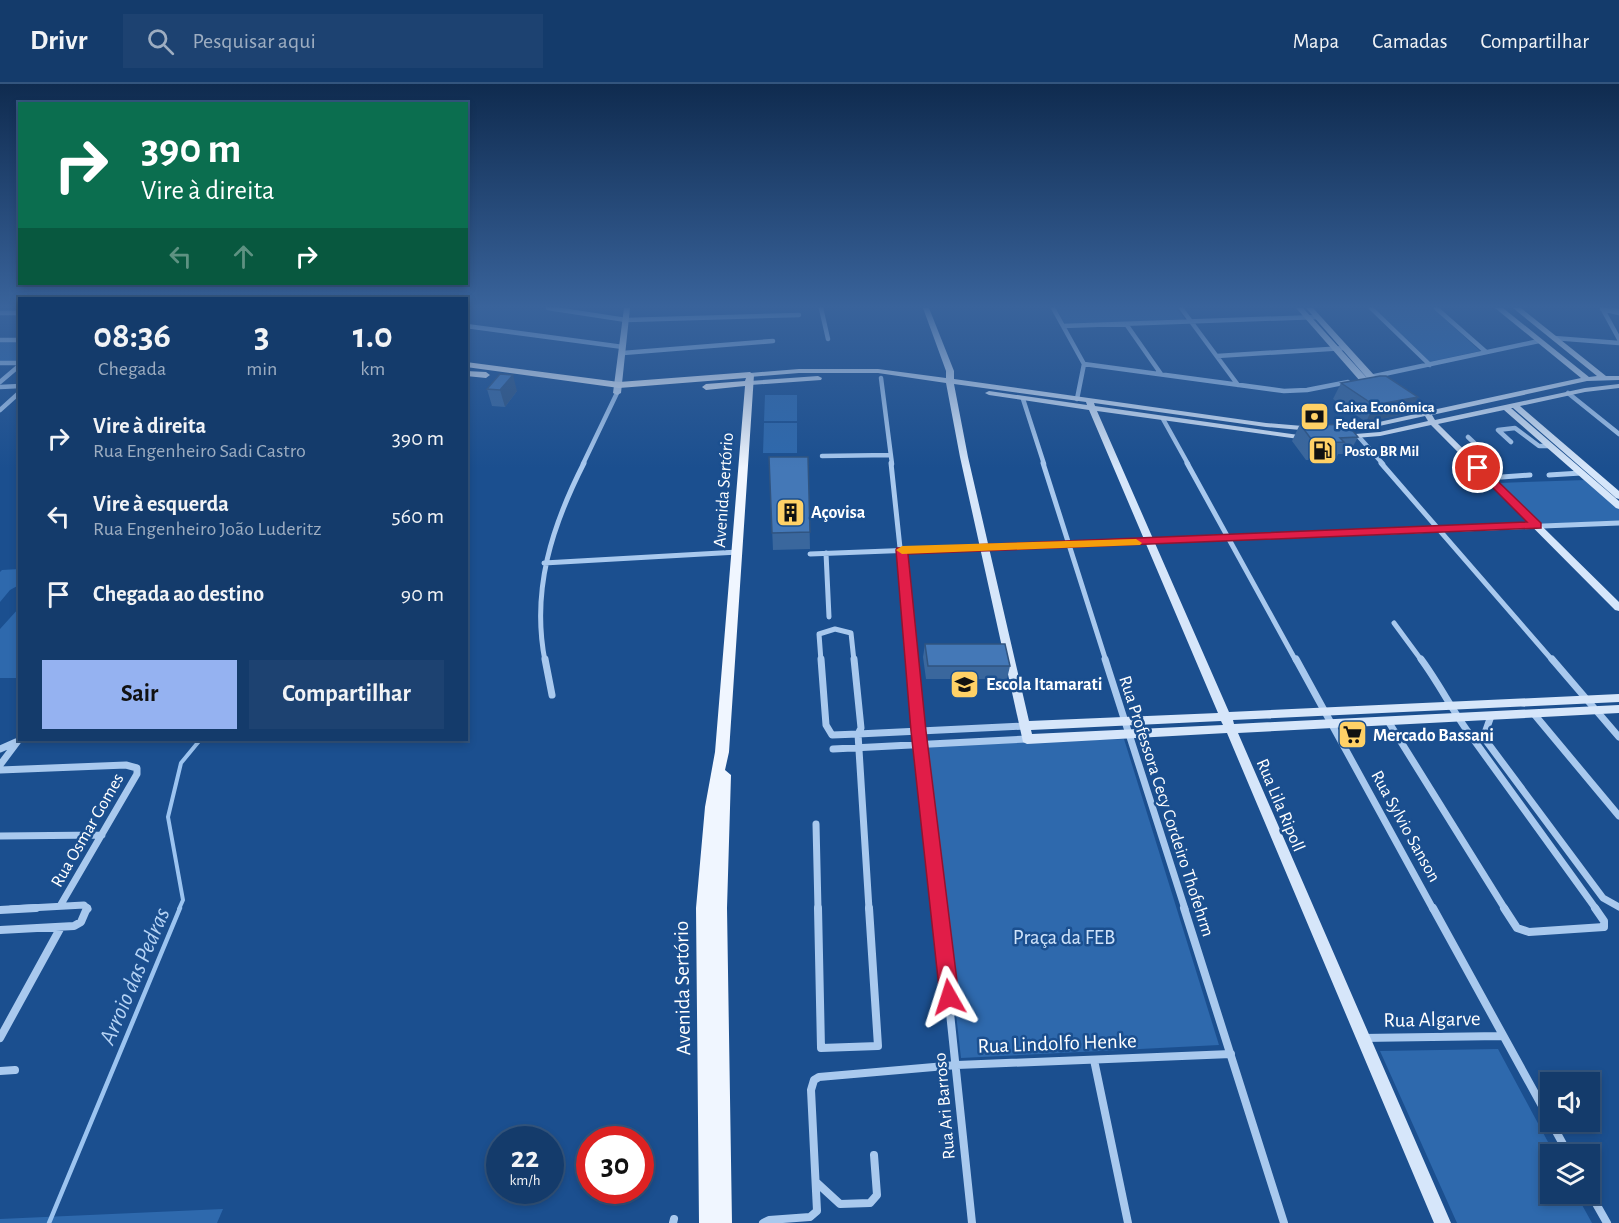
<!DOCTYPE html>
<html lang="pt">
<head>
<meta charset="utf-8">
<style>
  body { margin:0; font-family:"Alegreya Sans",sans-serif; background:#1d4271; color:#f1f3f6; height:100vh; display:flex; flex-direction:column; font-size:22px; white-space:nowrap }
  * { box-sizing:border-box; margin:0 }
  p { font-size:20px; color:#9dadc1 }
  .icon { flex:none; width:33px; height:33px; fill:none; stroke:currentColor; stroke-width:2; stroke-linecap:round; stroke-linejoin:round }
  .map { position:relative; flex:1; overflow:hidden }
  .sheet { position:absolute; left:18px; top:213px; width:450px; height:444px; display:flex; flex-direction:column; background:#143b6b; border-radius:0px; box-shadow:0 3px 9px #0003,0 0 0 2px #33557e }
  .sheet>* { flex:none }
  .banner { position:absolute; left:18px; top:18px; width:450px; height:183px; border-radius:0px; box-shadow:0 3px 9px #0003,0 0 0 2px #33557e; background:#0b6e4f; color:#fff; overflow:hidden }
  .fabs { position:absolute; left:1540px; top:988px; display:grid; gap:12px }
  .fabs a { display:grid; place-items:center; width:60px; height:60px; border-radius:0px; background:#143b6b; box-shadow:0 3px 9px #0003,0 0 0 2px #33557e; font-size:30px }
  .speed { position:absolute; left:486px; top:1042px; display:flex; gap:12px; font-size:30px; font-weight:700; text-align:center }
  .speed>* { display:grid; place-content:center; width:78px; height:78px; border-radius:50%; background:#143b6b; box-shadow:0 3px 9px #0003,0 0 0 2px #33557e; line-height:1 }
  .speed small { font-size:15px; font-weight:400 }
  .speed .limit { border:9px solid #d22; background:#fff; color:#111 }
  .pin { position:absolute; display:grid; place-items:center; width:51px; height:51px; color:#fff; margin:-26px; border:3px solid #fff; border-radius:50%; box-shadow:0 2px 6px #0007 }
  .me { position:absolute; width:66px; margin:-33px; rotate:354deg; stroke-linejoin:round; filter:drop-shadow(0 0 4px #0008) }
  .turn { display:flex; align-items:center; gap:21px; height:126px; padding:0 24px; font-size:27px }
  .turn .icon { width:78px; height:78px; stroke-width:2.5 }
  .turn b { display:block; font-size:42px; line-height:51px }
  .lanes { display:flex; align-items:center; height:57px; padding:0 24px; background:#0003; justify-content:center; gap:30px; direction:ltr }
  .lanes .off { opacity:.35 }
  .eta { display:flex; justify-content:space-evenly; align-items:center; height:102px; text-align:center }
  .eta b { font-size:36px; font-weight:700; line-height:42px }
  .cta { display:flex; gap:12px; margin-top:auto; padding:12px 24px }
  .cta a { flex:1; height:69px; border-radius:0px; background:#95b2f1; color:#111; font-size:24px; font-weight:700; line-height:69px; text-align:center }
  .cta a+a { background:#1d4271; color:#f1f3f6 }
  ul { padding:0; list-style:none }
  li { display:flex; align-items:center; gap:18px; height:78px; padding:0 24px }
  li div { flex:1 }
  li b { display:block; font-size:22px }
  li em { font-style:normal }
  header { display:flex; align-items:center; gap:36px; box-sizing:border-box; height:84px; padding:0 30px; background:#143b6b; border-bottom:2px solid #33557e }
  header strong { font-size:28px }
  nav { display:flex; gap:33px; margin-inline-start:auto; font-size:21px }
  .search { width:420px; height:54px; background:#1d4271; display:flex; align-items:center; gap:15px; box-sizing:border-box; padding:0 21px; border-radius:0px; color:#9dadc1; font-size:22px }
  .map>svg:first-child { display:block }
  .green { fill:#2e69ad }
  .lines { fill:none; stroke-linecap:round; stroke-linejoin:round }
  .stream-far2 { stroke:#9cc4f0; stroke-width:2 }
  .stream-far1 { stroke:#9cc4f0; stroke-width:4 }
  .stream { stroke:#9cc4f0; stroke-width:4.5 }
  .street-far3 { stroke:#a9c9ee; stroke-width:4.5 }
  .street-far2 { stroke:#a9c9ee; stroke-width:5 }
  .street-far1 { stroke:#a9c9ee; stroke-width:7 }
  .street { stroke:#a9c9ee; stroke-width:8 }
  .secondary { fill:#d6e6fa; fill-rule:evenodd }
  .primary { fill:#f0f6ff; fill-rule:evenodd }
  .wall { fill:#3a679d }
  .shaded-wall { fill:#305480 }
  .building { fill:#4478b7; stroke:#305480; stroke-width:1.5 }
  .route { fill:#e11d48; stroke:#92132f; stroke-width:1.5 }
  .slow { fill:#f59e0b }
  .labels { text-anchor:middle; stroke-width:5; stroke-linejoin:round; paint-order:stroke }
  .far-poi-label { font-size:15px; font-weight:bold; fill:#fff; stroke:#1b4f8f; text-anchor:start }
  .street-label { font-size:18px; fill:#fff; stroke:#1b4f8f }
  .poi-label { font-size:18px; font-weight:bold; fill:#fff; stroke:#1b4f8f; text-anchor:start }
  .near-park-label { font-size:21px; fill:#cfe3fa; stroke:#1b4f8f }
  .near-street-label { font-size:21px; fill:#fff; stroke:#1b4f8f }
  .near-water-label { font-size:24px; font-style:italic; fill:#b5d3f5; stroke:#1b4f8f }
</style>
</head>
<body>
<header>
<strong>Drivr</strong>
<div class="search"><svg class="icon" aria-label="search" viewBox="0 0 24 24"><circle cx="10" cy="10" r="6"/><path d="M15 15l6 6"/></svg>Pesquisar aqui</div>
<nav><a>Mapa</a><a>Camadas</a><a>Compartilhar</a></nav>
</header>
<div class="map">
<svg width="1619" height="1139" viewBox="0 0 1619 1139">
  <rect width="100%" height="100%" fill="#1b4f8f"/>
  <!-- green -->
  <path class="green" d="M1056,224H1176L1185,235L1065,241Z
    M1374,224H1433L1480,267L1429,278Z
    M0,258H19V277L0,278Z
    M765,311H797V337H764Z
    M764,339H797V369H763Z
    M1586,396L1619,425V437L1539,440L1498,399Z
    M19,485V501L10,506L0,518V488L2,486Z
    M19,524V594H0V545Z
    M1124,655L1219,961L961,974L926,662Z
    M1498,965L1555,1071H1551V1110H1576L1592,1139H1457L1380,967Z
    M223,1125L217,1139H0V1135Z"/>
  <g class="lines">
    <!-- stream-far2 -->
    <path class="stream-far2" d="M1611,224L1619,226"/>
    <!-- stream-far1 -->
    <path class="stream-far1" d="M179,825L183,816L168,733L181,679L200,656"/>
    <!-- stream -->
    <path class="stream" d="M49,1139L180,824"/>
    <!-- street-far3 -->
    <path class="street-far3" d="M548,224L626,236L799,231
      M821,224L828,255
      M1053,224L1084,280L1077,315
      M1181,224L1238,301
      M1371,224L1430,281
      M1436,224L1486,268
      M1602,224L1619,255
      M1602,225L1619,229
      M466,228L468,224
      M0,229H20
      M1126,240L1161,290
      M466,242L623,263
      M1063,242L1317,233
      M1554,254L1619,259
      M0,256H20
      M623,269L773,257
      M1217,272L1345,264
      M0,279H20
      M1084,280L1284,307L1307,306L1348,298
      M1370,293L1539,257
      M881,294L892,380
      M0,298L20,281
      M0,303L20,302
      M1568,309L1619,350
      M1023,315L1044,380
      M0,326L20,308
      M1163,335L1188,380
      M1359,353L1383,380
      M1468,353L1488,372L1468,374
      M1511,358L1498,346L1515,344L1539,362H1550
      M822,372L890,371
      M583,380L617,309"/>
    <!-- street-far2 -->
    <path class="street-far2" d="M891,379L912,577
      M1043,379L1106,577
      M1187,379L1296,577
      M1381,379L1553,577
      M1549,391L1581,389
      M1488,394L1530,391
      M826,469L829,533
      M810,470L1619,439
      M544,479L738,468
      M1394,539L1422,577
      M545,577C531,506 552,442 584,379
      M821,577L819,550L835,545L851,549L854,577"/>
    <!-- street-far1 -->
    <path class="street-far1" d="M545,575L552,611
      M821,575L826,641L832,651L858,650
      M854,575L861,644L858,650
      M912,575L939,825
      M1105,575L1185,825
      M1296,575L1433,825
      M1421,575C1438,598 1450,622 1466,645L1596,825
      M1552,575L1619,653
      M1534,630L1619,732
      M1491,632L1485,649L1487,658L1603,814L1619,823
      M1388,637L1505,825
      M858,650L869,825
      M858,650L1024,642
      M0,665L16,658
      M833,665L1027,655
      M0,681L18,657
      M0,686L126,681L137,684V690L60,822
      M816,740L818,825
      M0,752L102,751
      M11,825L84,821L88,825"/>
    <!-- street -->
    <path class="street" d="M818,824L821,964L878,962L869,824
      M939,824L972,1139
      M1184,824L1284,1139
      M1433,824L1569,1071
      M1504,824L1517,844L1529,848L1604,843V837L1595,824
      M0,826L36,824
      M0,846L74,842L81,838L87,824
      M0,954L61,843
      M1362,954L1502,952
      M1094,976L1128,1139
      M0,987L15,986
      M816,1098L840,1120L870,1119L877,1111L874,1071
      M1590,1109L1607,1139
      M673,1139L674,1135
      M763,1139L769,1136L810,1133L817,1127L811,1006L814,996L819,993L957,981L1231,970"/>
    <!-- secondary -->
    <path class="secondary" d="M624,224H630L621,309L617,311L613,309Z
      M923,224H929L954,287V295L1266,339L1315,343L1316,345L1312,347L1266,343L1094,319L1095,322L1306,352L1310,354L1306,356L1097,327L1229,628L1619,610V618L1233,636L1234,640L1619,621V629L1238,649L1451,1139H1434L1227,649L1027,660L1023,658L960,373L946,299L878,289H799L750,293L746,291L750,289L799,285H878L946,294V287ZM954,300L1086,318L1087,321L989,307L985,309L989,311L1089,326L1218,629L1029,637L968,373ZM1221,637L1223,641L1032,650L1031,646Z
      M1296,224H1303L1366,293L1377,301V305H1371L1360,297Z
      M1306,224H1313L1374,291L1385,298V302H1379L1368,295Z
      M1495,224H1503L1589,293L1597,292L1513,224H1521L1606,292H1619V296L1587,297L1432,331L1435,336L1585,304L1619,300V304L1585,308L1520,322L1619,407V415L1616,414L1513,324H1511L1619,417V425L1616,424L1504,326L1438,340L1619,518V527L1615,526L1431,341L1380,352L1343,355L1339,353L1343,351L1380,348L1428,337L1425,332L1370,344L1337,347L1333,345L1337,343L1370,340L1420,329L1400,316V312H1403L1428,327L1581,294Z
      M818,292L822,294L821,296L750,301L746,299L750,297Z"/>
    <!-- primary -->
    <path class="primary" d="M466,278L619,298L750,288L754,291L729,668L725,686L731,691L727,824L732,1139H699L696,824L705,723L715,668L745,302L706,306L702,303L706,300L745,297L746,294L619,304L466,283Z
      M466,287L486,288L490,291L486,294L466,292Z"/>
  </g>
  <!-- wall -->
  <path class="wall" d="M1341,299L1409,329L1366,338L1333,315Z
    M487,305L517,307L505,323L492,322Z
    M1300,340L1358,353L1349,370H1338L1336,375L1306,376L1292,357Z
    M769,373H808L810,465L773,466Z
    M925,560L1010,582L1007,595H926L923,573Z"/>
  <!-- shaded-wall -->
  <path class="shaded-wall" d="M513,291L517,307L505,323L500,306Z
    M1418,313L1409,329L1366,338L1374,321Z"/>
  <!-- building -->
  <path class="building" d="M500,290L513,291L500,306L487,305Z
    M1380,292H1386L1418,313L1374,321L1341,299Z
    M1300,340L1348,341L1358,353L1340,354L1344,358L1314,359Z
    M769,373H808L810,448L772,449Z
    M925,560H1005L1010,582H928Z"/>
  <!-- sky -->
  <linearGradient id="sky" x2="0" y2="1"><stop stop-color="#0f2b4f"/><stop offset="0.58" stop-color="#39639b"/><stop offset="1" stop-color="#39639b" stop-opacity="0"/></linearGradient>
  <rect width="1619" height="384" fill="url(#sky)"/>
  <!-- route -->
  <path class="route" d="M1478,381L1482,382L1541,439V444L908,470L926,647L959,913L956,919L949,922L943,919L940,913L911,647L896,466L897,464L1527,438L1473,384Z"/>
  <!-- slow -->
  <path class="slow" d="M1136,455L1142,459L1140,461L902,470L896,466L902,462Z"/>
  <!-- icons -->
  <defs>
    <symbol id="bank-square" viewBox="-11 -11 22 22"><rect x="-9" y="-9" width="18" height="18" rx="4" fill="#ffd166" stroke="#1b4f8f"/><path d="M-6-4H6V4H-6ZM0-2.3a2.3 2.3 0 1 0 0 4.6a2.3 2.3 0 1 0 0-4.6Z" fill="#111"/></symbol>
    <symbol id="fuel-square" viewBox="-11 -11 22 22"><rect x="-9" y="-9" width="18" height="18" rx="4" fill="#ffd166" stroke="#1b4f8f"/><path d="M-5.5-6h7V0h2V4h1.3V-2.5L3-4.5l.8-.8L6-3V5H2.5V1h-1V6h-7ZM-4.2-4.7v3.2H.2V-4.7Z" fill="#111"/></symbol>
    <symbol id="building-square" viewBox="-11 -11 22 22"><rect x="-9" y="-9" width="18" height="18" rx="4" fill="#ffd166" stroke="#1b4f8f"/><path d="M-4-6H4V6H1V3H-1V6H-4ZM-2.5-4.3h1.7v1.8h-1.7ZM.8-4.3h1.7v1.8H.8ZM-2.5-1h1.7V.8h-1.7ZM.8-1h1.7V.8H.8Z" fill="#111"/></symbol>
    <symbol id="school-square" viewBox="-11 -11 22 22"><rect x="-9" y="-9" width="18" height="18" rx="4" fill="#ffd166" stroke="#1b4f8f"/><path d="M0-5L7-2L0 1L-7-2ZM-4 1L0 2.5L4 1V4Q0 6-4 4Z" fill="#111"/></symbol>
    <symbol id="supermarket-square" viewBox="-11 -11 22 22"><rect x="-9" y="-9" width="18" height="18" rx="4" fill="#ffd166" stroke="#1b4f8f"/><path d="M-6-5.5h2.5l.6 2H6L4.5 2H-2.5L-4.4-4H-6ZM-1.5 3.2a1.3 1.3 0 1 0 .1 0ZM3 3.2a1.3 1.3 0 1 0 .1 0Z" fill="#111"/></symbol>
  </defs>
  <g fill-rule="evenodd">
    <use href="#bank-square" x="1298" y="316" width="33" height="33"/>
    <use href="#fuel-square" x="1306" y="350" width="33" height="33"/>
    <use href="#building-square" x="774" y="412" width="33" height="33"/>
    <use href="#school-square" x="948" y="584" width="33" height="33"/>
    <use href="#supermarket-square" x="1336" y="634" width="33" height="33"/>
  </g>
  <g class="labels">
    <!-- far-poi labels -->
    <g class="far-poi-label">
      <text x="1335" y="328">Caixa Econômica<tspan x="1335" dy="17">Federal</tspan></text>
      <text x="1344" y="372">Posto BR Mil</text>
    </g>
    <!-- street labels -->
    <g class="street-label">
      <text transform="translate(723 406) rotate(-86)" y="6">Avenida Sertório</text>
      <text transform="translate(1281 721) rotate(67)" y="6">Rua Lila Ripoll</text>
      <text transform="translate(1167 722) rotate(72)" y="6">Rua Professora Cecy Cordeiro Thofehrm</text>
      <text transform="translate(1406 742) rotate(61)" y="6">Rua Sylvio Sanson</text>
      <text transform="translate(87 746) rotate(-60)" y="6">Rua Osmar Gomes</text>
      <text transform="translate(944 1022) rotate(-95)" y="6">Rua Ari Barroso</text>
    </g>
    <!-- poi labels -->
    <g class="poi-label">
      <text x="811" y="434">Açovisa</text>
      <text x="986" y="606">Escola Itamarati</text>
      <text x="1373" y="657">Mercado Bassani</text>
    </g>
    <!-- near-park labels -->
    <g class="near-park-label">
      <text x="1064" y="860">Praça da FEB</text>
    </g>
    <!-- near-street labels -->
    <g class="near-street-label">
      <text transform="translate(682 904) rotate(-91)" y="7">Avenida Sertório</text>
      <text transform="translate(1432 935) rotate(-1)" y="7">Rua Algarve</text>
      <text transform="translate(1057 959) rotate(-2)" y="7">Rua Lindolfo Henke</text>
    </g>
    <!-- near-water labels -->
    <g class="near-water-label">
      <text transform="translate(134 892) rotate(-67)" y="8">Arroio das Pedras</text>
    </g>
  </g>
</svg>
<div class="fabs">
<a><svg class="icon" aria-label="sound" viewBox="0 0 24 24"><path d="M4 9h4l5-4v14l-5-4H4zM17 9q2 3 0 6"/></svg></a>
<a><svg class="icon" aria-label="layers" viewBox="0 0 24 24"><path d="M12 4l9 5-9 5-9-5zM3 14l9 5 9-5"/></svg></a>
</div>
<div class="speed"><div>22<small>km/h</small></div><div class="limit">30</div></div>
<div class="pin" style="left:1478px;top:384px;background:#d93025"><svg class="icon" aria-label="arrive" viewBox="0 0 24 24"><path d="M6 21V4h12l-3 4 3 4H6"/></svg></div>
<svg class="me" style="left:949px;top:913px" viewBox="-20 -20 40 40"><path d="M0-17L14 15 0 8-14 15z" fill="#e11d48" stroke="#fff" stroke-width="4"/></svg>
<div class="banner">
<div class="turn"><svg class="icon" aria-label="right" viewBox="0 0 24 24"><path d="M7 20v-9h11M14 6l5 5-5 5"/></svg><div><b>390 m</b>Vire à direita</div></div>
<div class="lanes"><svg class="icon off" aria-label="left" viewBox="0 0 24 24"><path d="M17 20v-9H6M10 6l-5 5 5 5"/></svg><svg class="icon off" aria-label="ahead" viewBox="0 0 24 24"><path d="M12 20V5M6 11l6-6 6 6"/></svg><svg class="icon" aria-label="right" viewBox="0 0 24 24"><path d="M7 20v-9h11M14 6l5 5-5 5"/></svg></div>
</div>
<section class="sheet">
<div class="eta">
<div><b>08:36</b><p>Chegada</p></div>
<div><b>3</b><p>min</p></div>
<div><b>1.0</b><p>km</p></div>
</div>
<ul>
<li><svg class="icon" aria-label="right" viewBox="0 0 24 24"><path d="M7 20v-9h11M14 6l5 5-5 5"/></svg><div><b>Vire à direita</b><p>Rua Engenheiro Sadi Castro</p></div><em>390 m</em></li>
<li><svg class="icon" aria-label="left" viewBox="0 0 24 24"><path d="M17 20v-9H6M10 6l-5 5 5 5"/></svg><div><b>Vire à esquerda</b><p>Rua Engenheiro João Luderitz</p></div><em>560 m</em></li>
<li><svg class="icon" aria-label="arrive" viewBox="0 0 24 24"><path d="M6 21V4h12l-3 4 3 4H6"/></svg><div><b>Chegada ao destino</b></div><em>90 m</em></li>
</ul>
<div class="cta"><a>Sair</a><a>Compartilhar</a></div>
</section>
</div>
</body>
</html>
